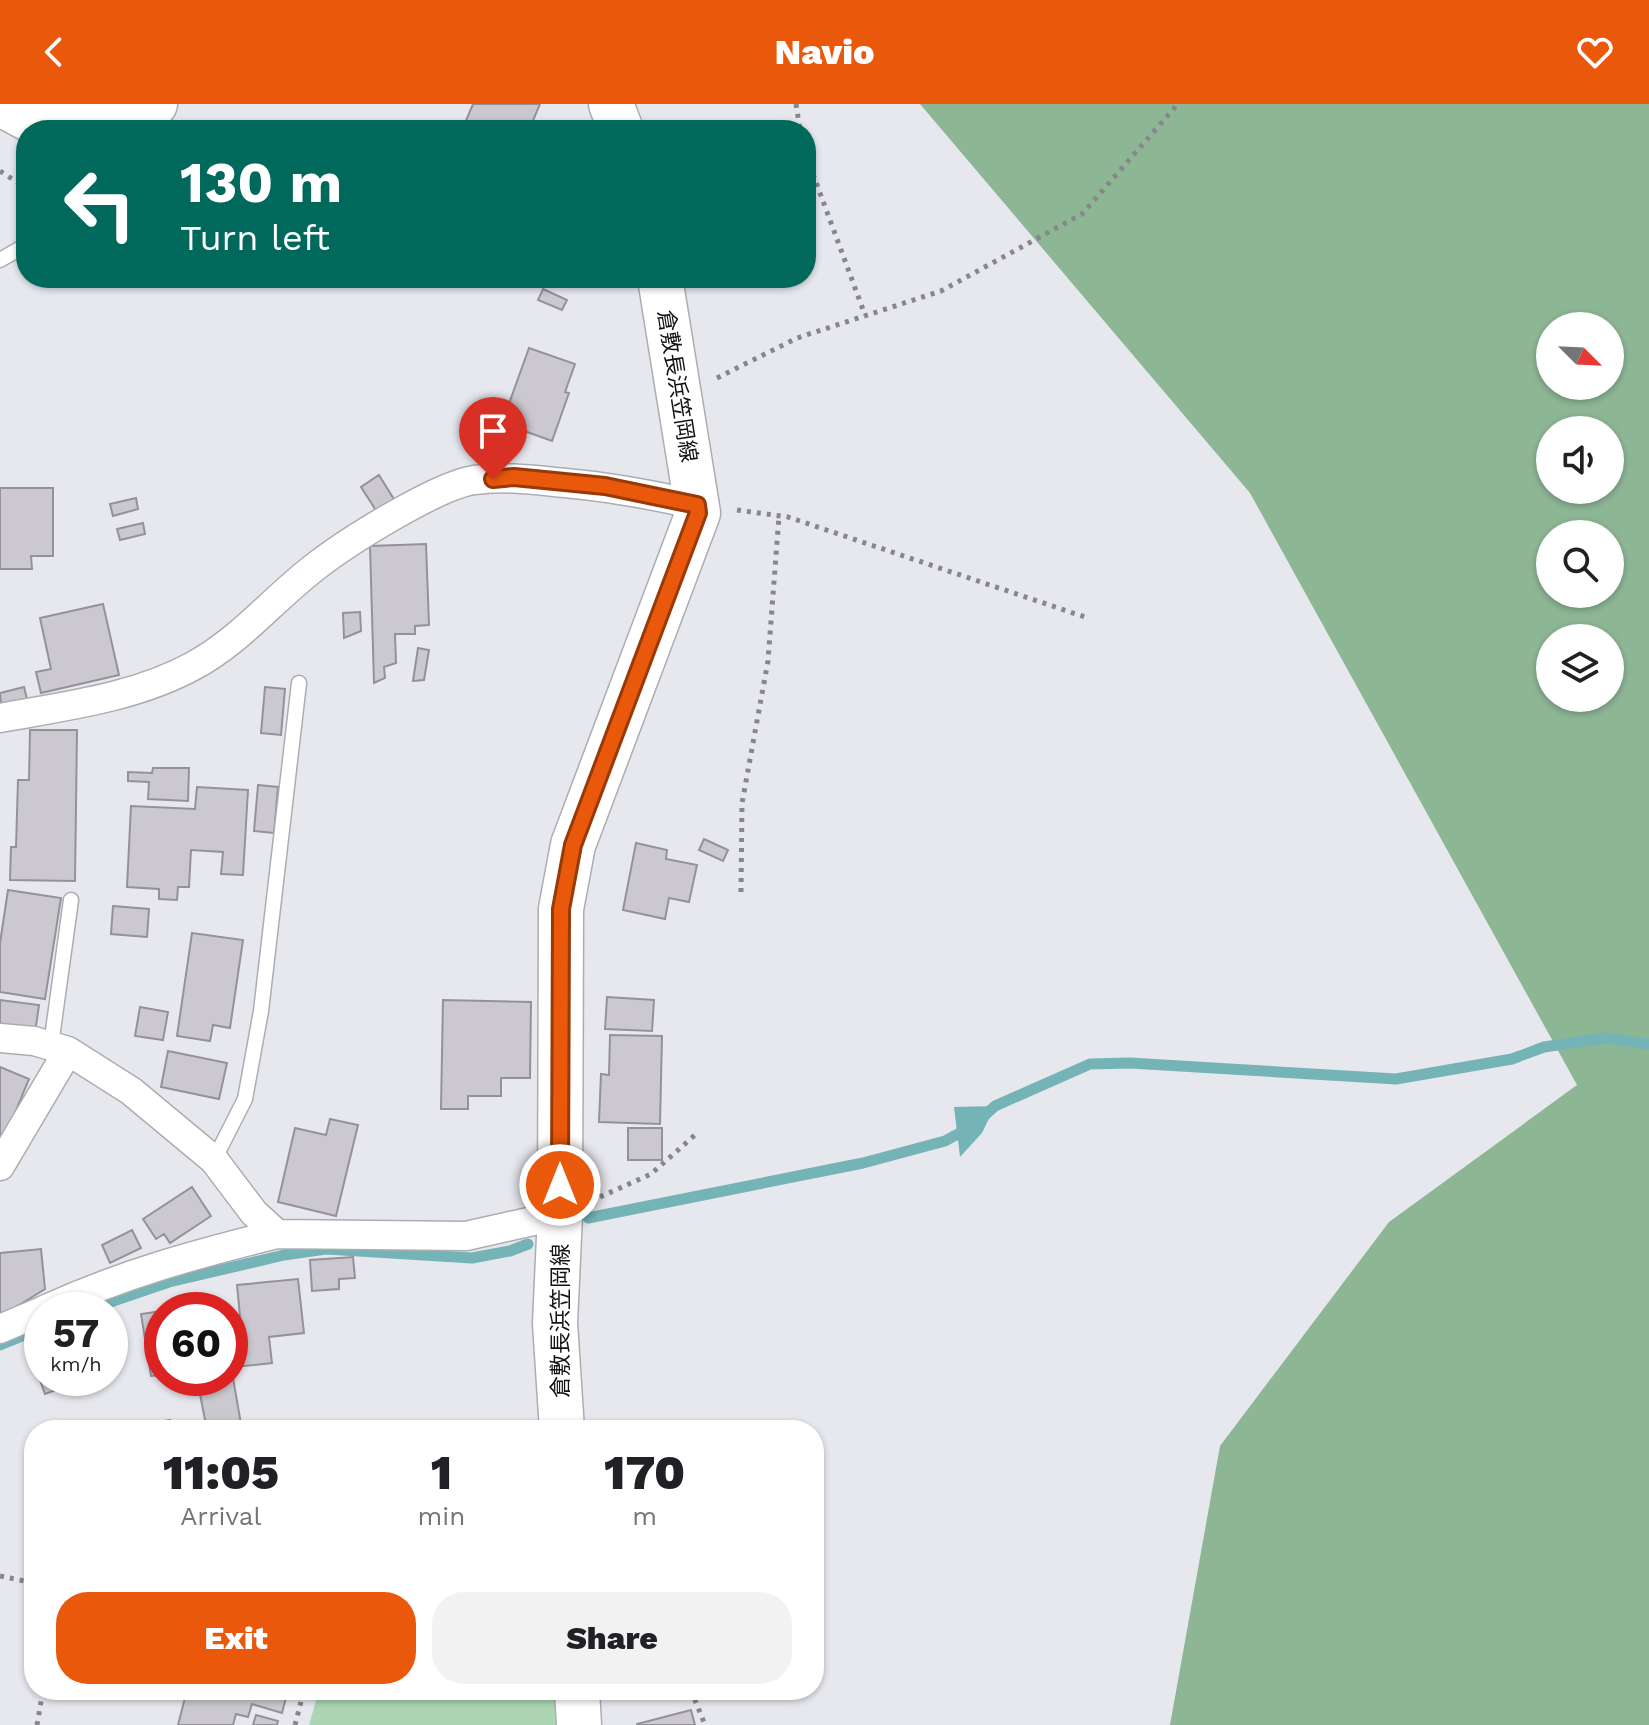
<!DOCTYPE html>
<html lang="en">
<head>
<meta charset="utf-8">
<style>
  body { margin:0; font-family:"Work Sans","Noto Sans JP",sans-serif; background:#f2f2f2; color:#202124; height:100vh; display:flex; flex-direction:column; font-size:30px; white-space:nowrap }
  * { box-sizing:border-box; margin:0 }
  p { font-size:26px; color:#757577 }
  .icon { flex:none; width:44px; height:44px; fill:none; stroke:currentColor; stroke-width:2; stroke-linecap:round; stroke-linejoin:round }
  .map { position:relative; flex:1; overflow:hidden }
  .drawer { position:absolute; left:24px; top:1316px; width:800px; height:280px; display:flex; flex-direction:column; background:#fff; border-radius:32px; box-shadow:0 2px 6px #0004 }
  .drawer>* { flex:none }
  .top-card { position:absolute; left:16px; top:16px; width:800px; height:168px; border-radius:32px; box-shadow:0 2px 6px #0004; background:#00695c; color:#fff; overflow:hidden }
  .needle { width:52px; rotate:114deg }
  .tools { position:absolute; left:1536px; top:208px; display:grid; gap:16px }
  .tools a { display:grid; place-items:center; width:88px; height:88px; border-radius:50%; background:#fff; box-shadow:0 2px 6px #0004; font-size:40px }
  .speed { position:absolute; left:24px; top:1188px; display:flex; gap:16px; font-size:40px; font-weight:700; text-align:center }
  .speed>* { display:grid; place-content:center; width:104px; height:104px; border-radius:50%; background:#fff; box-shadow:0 2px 6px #0004; line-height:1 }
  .speed small { font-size:20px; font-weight:400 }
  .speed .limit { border:12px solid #d22; background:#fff; color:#111 }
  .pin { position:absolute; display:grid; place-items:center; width:68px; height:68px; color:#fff; margin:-82px -34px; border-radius:50% 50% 50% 0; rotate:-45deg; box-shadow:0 0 8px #0007 }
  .pin .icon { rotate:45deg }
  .me { position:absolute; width:88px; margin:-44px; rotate:0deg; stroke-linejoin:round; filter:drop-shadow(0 0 6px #0008) }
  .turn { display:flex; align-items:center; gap:28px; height:168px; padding:0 32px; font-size:36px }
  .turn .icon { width:104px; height:104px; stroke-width:2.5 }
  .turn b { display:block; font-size:56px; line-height:68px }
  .eta { display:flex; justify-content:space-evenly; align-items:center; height:136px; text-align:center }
  .eta b { font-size:48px; font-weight:800; line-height:56px }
  .cta { display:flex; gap:16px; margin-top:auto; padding:16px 32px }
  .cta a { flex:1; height:92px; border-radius:32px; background:#ea580c; color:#fff; font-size:32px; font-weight:800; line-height:92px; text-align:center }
  .cta a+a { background:#f2f2f2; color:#202124 }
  header { display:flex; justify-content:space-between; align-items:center; height:104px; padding:0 32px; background:#ea580c; color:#fff; font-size:36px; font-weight:800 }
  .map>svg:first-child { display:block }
  .green { fill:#abd5b3 }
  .forest { fill:#8db695; fill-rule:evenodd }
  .water { fill:#75b4b6 }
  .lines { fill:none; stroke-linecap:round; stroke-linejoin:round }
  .stream { stroke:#75b4b6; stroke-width:11 }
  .building { fill:#cbc9cf; stroke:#949298; stroke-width:2 }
  .service-casing { stroke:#acadb3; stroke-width:17 }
  .minor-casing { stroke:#acadb3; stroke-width:31 }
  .primary-casing { stroke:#acadb3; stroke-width:47 }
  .path { stroke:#87878b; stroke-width:5; stroke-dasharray:4 6; stroke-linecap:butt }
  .service { stroke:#fff; stroke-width:14 }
  .minor { stroke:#fff; stroke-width:28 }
  .primary { stroke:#fff; stroke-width:44 }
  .route-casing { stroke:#983908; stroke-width:20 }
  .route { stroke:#ea580c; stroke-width:14 }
  .labels { text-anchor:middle; stroke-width:7; stroke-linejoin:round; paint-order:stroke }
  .street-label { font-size:22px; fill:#131315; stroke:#fff }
</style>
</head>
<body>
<header><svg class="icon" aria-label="back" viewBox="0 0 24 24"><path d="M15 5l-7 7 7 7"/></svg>Navio<svg class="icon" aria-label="heart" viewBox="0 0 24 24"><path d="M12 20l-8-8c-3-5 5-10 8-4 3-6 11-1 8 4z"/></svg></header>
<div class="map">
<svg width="1649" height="1621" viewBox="0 0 1649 1621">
  <rect width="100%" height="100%" fill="#e7e8ee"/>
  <!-- green -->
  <path class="green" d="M319,1586H557L558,1621H309Z"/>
  <!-- forest -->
  <path class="forest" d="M920,0H1649V1621H1170L1220,1342L1389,1118L1577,981L1250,389ZM1550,222H1610V282H1550ZM1550,326H1610V386H1550ZM1550,430H1610V490H1550ZM1550,534H1610V594H1550Z"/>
  <!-- water -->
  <path class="water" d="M995,1002L982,1029L960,1053L954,1003Z"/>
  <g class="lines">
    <!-- stream -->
    <path class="stream" d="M984,1012L995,1002L1090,960L1130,959L1396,975L1512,955L1544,943L1605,934L1649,940
      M588,1114L863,1059L945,1037L967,1025
      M87,1206L169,1178L284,1151L326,1145L472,1154L510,1147L528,1140
      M0,1241L42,1224"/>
  </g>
  <!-- building -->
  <path class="building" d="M473,0H540L529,26H462Z
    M543,185L567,196L562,206L538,196Z
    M529,244L575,260L565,288L569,289L552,337L502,319Z
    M379,371L395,397L377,408L361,383Z
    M0,384H53V452H31L32,465H0Z
    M136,394L138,405L113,412L110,400Z
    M143,419L145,430L120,436L117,425Z
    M426,440L429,521L415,522V530H395L396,559L384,563L385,574L374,579L370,442Z
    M103,500L119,571L41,589L36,568L51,565L40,514Z
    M360,508L361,527L344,534L343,509Z
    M418,544L429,546L424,576L413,577Z
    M24,583L27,595L1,601L0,589Z
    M265,583L285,585L281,631L261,629Z
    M30,626H77L75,777L10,776L11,743H16L18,676H29Z
    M153,664H189L188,697L148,695L149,678L128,677V668L152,669Z
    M258,681L278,683L274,729L254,727Z
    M197,683L248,686L243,771L221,770L223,748L191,746L189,783H178L177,796L159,795V785L127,783L131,702L195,705Z
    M704,735L728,746L723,757L699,746Z
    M636,739L667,746L666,755L697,761L689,798L669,794L665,815L623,806Z
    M8,786L61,794L45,895L0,888V839Z
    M113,802L149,805L147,833L111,830Z
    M192,829L243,836L230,924L213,921L210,937L177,932Z
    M607,893L654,896L652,927L605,925Z
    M0,896L39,901L35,929L0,924Z
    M443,896L531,898L530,974H501V992H468V1005H441Z
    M140,903L168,908L163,936L135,932Z
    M610,931L662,932L660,1020L599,1018L601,970L609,971Z
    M168,947L227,959L219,995L161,983Z
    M0,963L29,975L0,1045Z
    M330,1015L358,1021L336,1112L278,1098L295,1024L326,1031Z
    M628,1024H662V1056H628Z
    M192,1083L211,1112L170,1139L164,1130L156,1135L143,1115Z
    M132,1126L141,1144L110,1159L102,1141Z
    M41,1145L45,1185L0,1213V1149Z
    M353,1153L355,1174L339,1175V1185L312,1187L310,1156Z
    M298,1175L304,1229L269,1233L272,1259L235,1263L232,1235L242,1233L237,1181Z
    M162,1207V1271L151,1272L141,1210Z
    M42,1238V1254L39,1255L34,1241Z
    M42,1262V1274H68L70,1281L45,1290L36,1265Z
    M233,1274L242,1326H207L198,1280Z
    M170,1316L172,1326H132L131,1324Z
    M27,1429H34V1468H29Z
    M187,1586H288L282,1609L252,1600L248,1613L236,1610L233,1621H178Z
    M621,1586H646L623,1594Z
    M691,1606L695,1621H637V1620Z
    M256,1611L278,1617L277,1621H253Z"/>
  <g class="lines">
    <defs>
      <path id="service" d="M0,156L26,141
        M51,941L71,796
        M214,1056L245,995L261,907L299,579"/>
      <path id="minor" d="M0,614C65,602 134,594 193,562C240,537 273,495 315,463C347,438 436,382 474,376C506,372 534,376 565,379C610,383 653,391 697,401
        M0,934L34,937L68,947L131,987L214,1056L254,1109L277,1130L466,1132L560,1111
        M0,1062L68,947
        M44,1206C123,1170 193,1151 277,1130
        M0,1225L42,1207"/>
      <path id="primary" d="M1,0L38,20L121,11L155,0
        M611,0L621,26
        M562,1326L555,1219L560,1111L561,805L573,741L698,409L660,174
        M577,1586L579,1621"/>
    </defs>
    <!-- service casing -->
    <use href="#service" class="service-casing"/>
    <!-- minor casing -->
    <use href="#minor" class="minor-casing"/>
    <!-- primary casing -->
    <use href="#primary" class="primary-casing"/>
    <!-- path -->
    <path class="path" d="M796,0L800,26
      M806,51L865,211
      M0,67L26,84
      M717,274L797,234L941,187L1082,110L1177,1
      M737,406L788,413L1085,513
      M741,788L742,699L768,557L779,412
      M600,1093L651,1070L695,1031
      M0,1472L34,1479
      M691,1586L705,1621
      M37,1621L43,1586
      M295,1621L304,1586"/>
    <!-- service -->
    <use href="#service" class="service"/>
    <!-- minor -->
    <use href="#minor" class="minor"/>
    <!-- primary -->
    <use href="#primary" class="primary"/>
  </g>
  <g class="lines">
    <defs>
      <path id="route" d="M493,375L514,373L605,382L697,401L698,409L573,741L561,805L560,1081"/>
    </defs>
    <!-- route casing -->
    <use href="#route" class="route-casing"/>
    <!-- route -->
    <use href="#route" class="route"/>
  </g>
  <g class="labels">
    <!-- street labels -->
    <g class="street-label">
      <text transform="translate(678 282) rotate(81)" y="8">倉敷長浜笠岡線</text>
      <text transform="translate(560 1217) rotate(-90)" y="8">倉敷長浜笠岡線</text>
    </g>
  </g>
</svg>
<div class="tools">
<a><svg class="needle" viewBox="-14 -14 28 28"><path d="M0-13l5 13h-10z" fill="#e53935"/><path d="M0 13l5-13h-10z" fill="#757577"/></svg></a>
<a><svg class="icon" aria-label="sound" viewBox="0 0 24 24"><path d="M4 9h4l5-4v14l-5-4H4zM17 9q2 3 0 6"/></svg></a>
<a><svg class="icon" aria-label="search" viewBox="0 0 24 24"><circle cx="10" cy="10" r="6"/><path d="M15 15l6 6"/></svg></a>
<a><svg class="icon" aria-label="layers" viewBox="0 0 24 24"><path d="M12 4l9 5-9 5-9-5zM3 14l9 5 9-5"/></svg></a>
</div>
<div class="speed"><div>57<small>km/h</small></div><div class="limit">60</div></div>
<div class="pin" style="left:493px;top:375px;background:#d93025"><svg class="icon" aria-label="arrive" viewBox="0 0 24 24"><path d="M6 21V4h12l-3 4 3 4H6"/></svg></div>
<svg class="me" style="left:560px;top:1081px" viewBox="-20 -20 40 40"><circle r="17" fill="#ea580c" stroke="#fff" stroke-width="3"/><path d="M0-11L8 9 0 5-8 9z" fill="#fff"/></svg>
<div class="top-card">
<div class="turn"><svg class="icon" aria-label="left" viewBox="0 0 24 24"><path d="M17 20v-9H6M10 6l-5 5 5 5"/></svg><div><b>130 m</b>Turn left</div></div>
</div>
<section class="drawer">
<div class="eta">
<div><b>11:05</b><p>Arrival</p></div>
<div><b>1</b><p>min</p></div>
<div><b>170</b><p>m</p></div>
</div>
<div class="cta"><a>Exit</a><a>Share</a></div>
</section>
</div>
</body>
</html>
